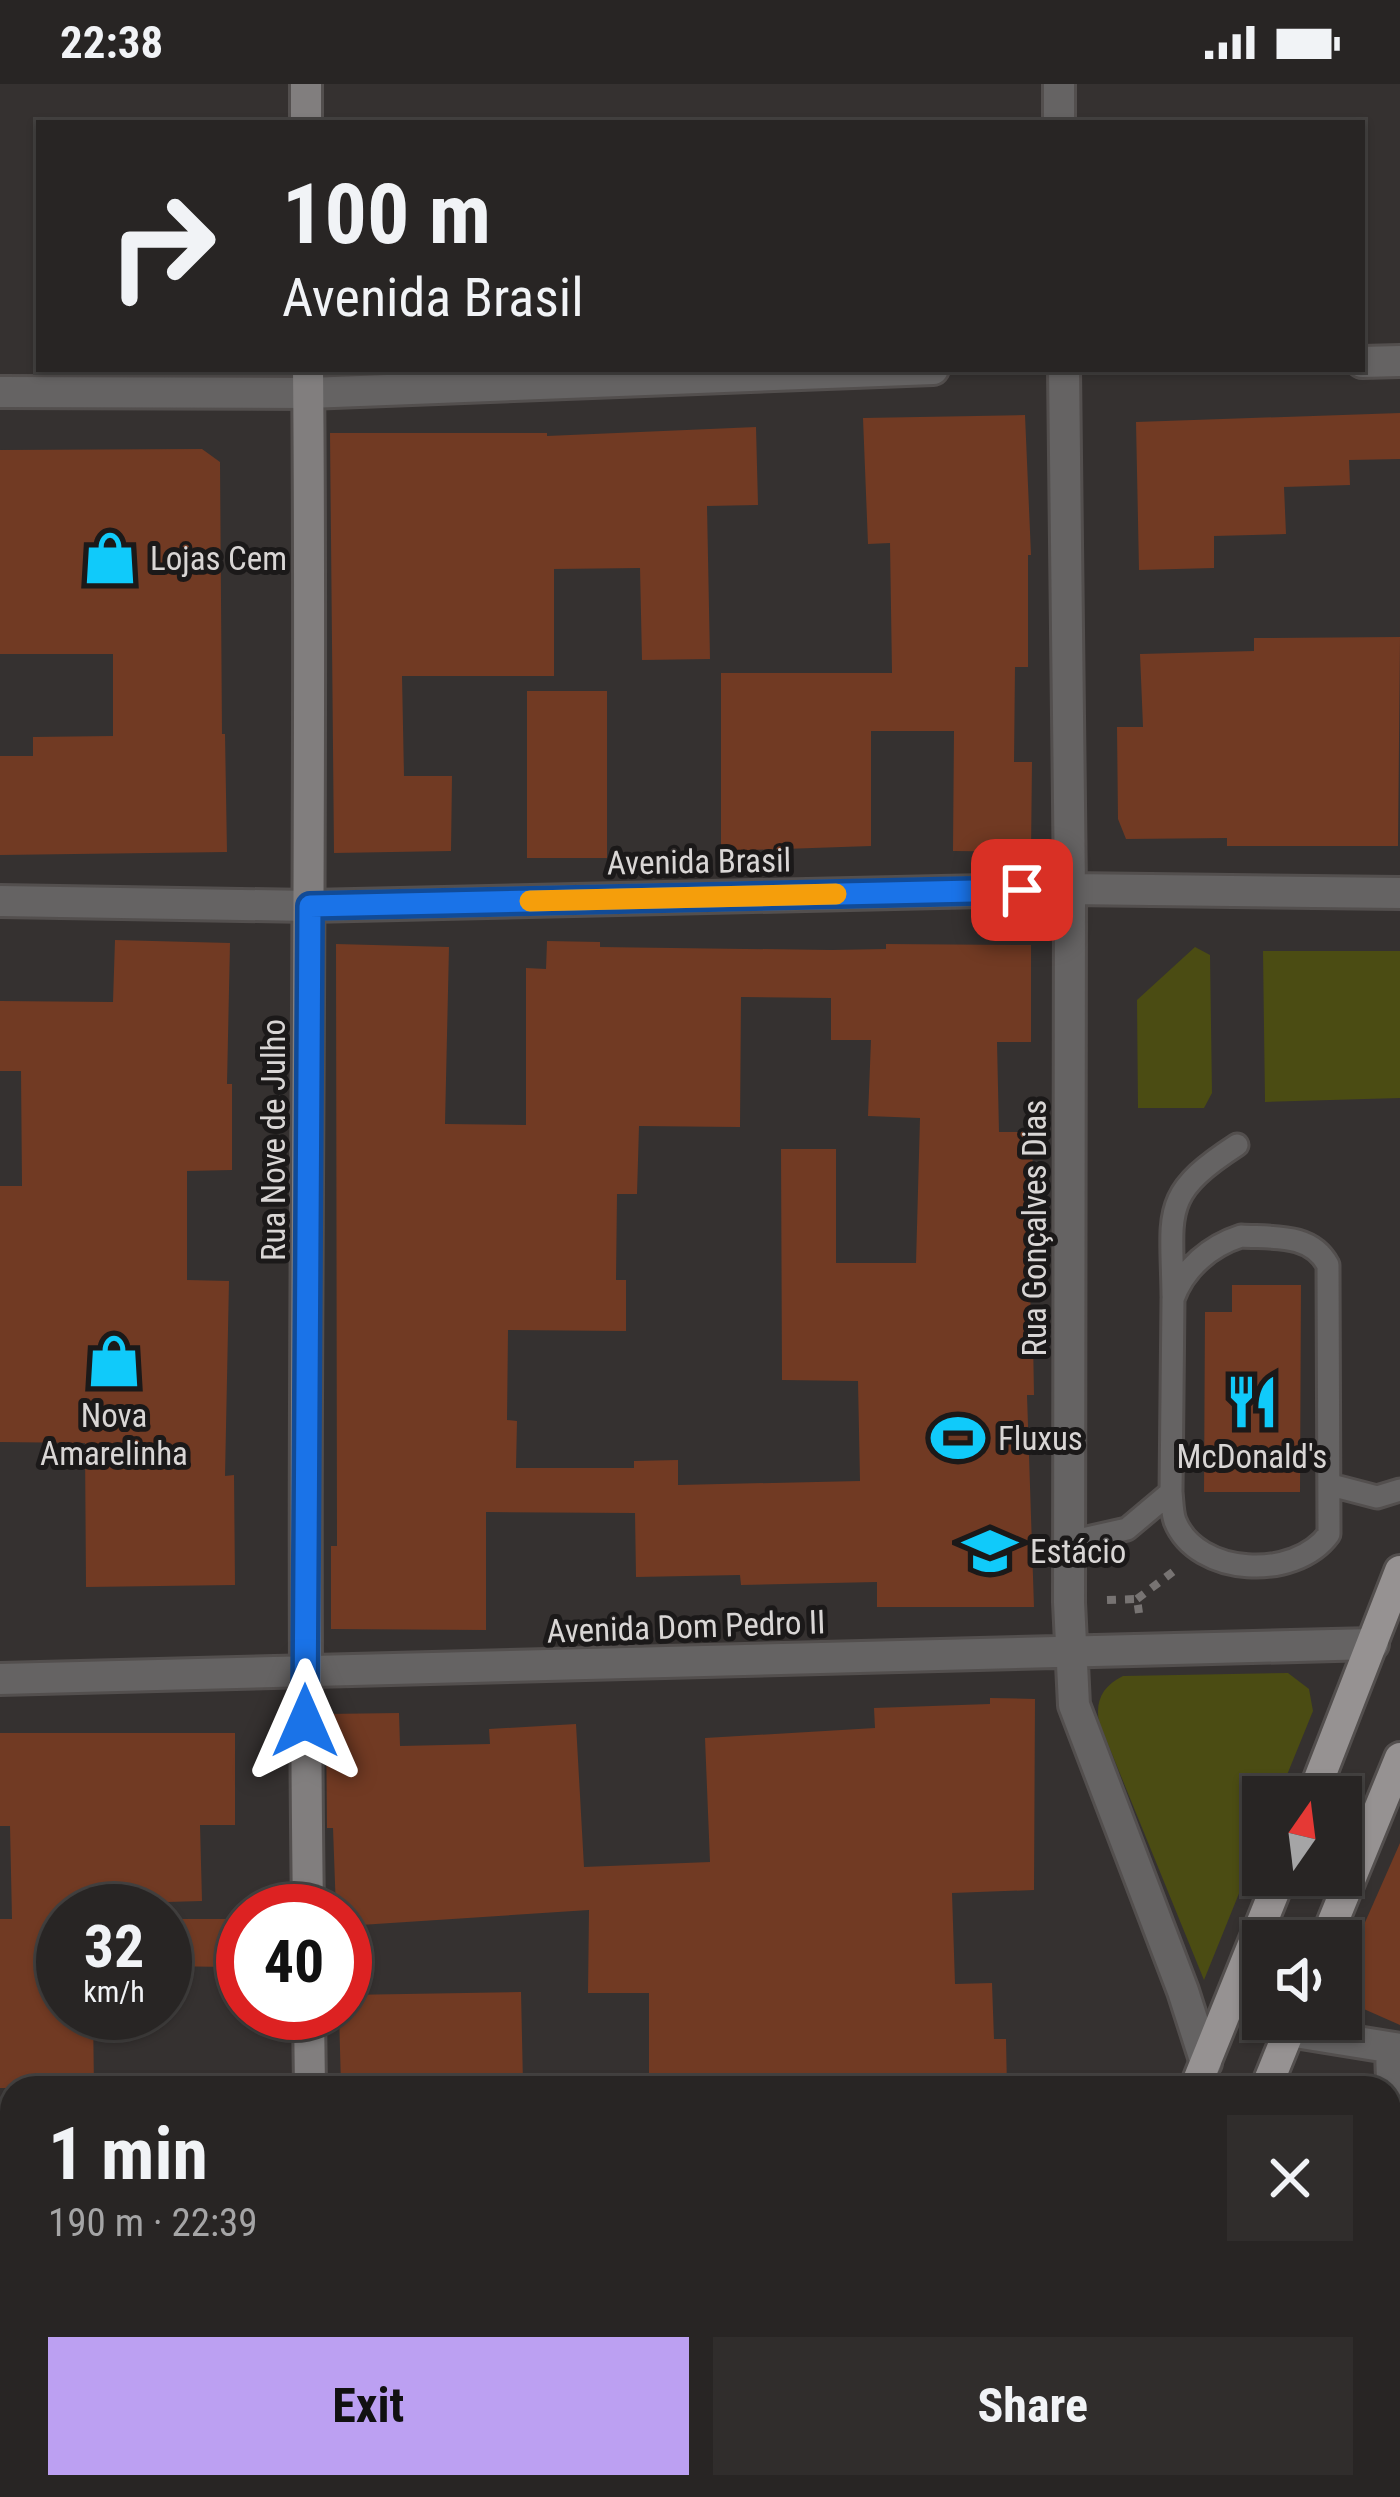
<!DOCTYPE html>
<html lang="en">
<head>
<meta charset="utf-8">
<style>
  body { margin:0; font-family:"Roboto Condensed",sans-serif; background:#302d2c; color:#f1f3f6; height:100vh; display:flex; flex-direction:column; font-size:45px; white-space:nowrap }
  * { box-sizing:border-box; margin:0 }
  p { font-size:39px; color:#a5a5a6 }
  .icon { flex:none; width:66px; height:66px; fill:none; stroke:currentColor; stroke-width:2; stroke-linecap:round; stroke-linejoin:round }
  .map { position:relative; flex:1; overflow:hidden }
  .side { position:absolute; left:0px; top:1992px; width:1401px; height:423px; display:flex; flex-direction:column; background:#282524; border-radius:36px 36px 0 0; box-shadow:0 3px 9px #0004,0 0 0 3px #444241 }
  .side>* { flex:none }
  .guide { position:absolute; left:36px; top:36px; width:1329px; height:252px; border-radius:0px; box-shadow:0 3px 9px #0004,0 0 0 3px #444241; background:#282524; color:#f1f3f6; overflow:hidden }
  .needle { width:78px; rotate:14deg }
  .fabs { position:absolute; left:1242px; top:1692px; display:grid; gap:24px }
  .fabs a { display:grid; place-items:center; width:120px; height:120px; border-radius:0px; background:#282524; box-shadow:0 3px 9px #0004,0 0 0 3px #444241; font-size:60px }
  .speed { position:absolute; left:36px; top:1800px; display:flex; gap:24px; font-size:60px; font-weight:700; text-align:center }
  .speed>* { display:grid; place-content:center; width:156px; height:156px; border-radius:50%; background:#282524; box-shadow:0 3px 9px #0004,0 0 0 3px #444241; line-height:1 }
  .speed small { font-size:30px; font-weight:400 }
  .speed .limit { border:18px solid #d22; background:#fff; color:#111 }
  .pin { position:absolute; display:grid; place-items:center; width:102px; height:102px; color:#fff; margin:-51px; border-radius:24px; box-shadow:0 6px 18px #0006 }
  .me { position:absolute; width:132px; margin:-66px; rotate:0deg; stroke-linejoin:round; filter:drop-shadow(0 0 9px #0008) }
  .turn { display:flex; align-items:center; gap:42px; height:252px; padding:0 48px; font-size:54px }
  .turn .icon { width:156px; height:156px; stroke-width:2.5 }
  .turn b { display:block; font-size:84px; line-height:102px }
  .round { display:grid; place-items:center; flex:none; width:126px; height:126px; border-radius:0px; background:#302d2c }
  .summary { display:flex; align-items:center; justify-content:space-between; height:204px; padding:0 48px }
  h1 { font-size:72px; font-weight:700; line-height:90px }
  .cta { display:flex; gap:24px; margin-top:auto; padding:24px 48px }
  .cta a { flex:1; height:138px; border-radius:0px; background:#bca0f2; color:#111; font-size:48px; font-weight:700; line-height:138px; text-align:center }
  .cta a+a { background:#302d2c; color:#f1f3f6 }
  .status { display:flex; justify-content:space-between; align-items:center; height:84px; padding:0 60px; background:#282524; direction:ltr }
  .status svg { height:33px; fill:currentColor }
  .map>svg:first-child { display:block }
  .green { fill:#4b4c13 }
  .building { fill:#713a23; fill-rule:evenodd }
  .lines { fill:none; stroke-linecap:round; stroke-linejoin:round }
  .lane-casing { stroke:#534f4e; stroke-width:27 }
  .street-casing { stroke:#534f4e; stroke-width:36 }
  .secondary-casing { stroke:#534f4e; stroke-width:36 }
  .primary-casing { stroke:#534f4e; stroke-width:36 }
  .path { stroke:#777372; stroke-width:8; stroke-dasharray:9 9; stroke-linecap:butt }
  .lane { stroke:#656363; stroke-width:21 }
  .street { stroke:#656363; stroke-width:30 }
  .secondary { stroke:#817e7e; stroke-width:30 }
  .primary { stroke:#969292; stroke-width:30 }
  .route-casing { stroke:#114b97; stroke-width:30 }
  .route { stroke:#1a73e8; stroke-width:21 }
  .slow { stroke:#f59e0b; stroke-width:21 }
  .labels { text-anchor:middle; stroke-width:10; stroke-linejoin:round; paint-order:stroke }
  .poi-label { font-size:33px; fill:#d9d6d5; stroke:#1b1919; text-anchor:start }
  .street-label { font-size:33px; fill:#d9d6d5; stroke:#1b1919 }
</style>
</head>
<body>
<div class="status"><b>22:38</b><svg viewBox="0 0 49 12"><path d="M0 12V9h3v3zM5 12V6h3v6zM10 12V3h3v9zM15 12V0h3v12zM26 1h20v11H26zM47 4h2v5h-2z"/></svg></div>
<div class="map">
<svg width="1400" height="2413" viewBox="0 0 1400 2413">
  <rect width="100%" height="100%" fill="#353130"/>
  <!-- green -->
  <path class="green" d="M1195,863L1210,871L1212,1009L1204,1024H1138L1137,916Z
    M1263,867H1400V1014L1265,1018Z
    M1288,1589L1309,1605L1313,1627L1278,1713H1263V1750L1204,1896L1099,1638C1095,1616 1103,1602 1123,1592Z"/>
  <!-- building -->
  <path class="building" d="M1400,329V375L1349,376L1350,401L1284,403L1286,450L1214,452V484L1139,486L1136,338Z
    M1025,331L1031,471H1028V583H1015L1014,678H1032L1031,768L953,767L954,647H871V762L721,767V589H892L890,459L868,460L863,334Z
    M756,343L758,421L707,422L710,575L642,576L640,484L554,485V592H402L404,692H452L451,767L334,769L330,349H547V352Z
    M202,365L220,378L222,650H225L227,768L0,771V672H33V653L113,652V570H0V366Z
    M1400,553L1398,762H1227V754L1126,755L1118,735L1117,643H1143L1140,570L1254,567V554Z
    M527,607H607V774H527Z
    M115,856L230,859L227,1000H232V1086L187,1087V1196L229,1197L225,1392L234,1391L235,1501L86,1503L85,1359L0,1358V1102H22L21,987H0V917L113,918Z
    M547,857L600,858V863L831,866L886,865V860L1031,861V958H997L999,1048H1033L1030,1254H1033L1034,1311H1027L1034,1523H877V1498L741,1501L740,1491L636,1493L635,1429L486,1428V1546L331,1545V1462H337L336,860L449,863L445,1040L526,1041V884L546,885ZM741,913L831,914V956H871L868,1032L920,1034L916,1179H836V1065H781L782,1296L858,1297L860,1397L678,1401V1376L634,1377V1384H516L517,1337L507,1336L508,1246L626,1247V1196H616L617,1110H637L639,1042L740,1043Z
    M1232,1201H1301L1300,1408H1204L1205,1228H1232Z
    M990,1614L1035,1615L1034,1806L952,1809L955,1900L992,1899L994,1955H1006L1007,2004H786V1999L649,1998V1909H588L589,1826L345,1842V1827H336L333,1744H327L326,1630L399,1629L400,1662L490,1660L489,1645L576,1640L584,1783L710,1778L705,1654L875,1644L874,1624L990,1620Z
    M0,1649H235V1741H200L202,1817L63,1821V1929H93L94,2004H0V1835H12L10,1742H0Z
    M1400,1759V1941L1357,1922L1344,1908V1886Z
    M165,1835H229L226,1883L165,1882Z
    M521,1908L523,1999L341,2002L339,1929H345V1911Z"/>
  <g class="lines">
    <defs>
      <path id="lane" d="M1241,1152C1273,1154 1311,1149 1328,1181L1329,1450C1295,1497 1197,1492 1175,1437C1172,1429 1172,1417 1171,1408L1173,1215C1184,1184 1210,1162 1241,1152Z
        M1173,1212C1172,1127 1160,1111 1237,1061
        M1331,1401L1377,1413L1400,1406
        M1069,1458L1127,1445L1171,1408"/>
      <path id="street" d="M1059,0V39
        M1362,278L1400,277
        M1064,285L1070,805L1069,1518L1074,1621L1183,1907L1206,1979
        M0,308L308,309L933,285
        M0,817L310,822L1070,805L1400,809
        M0,1595L1373,1560
        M1289,1947L1400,1965
        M1391,1965L1400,2251
        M1389,2354L1400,2353"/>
      <path id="secondary" d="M306,0V39
        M308,1827C301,1313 313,799 308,285
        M309,1929L310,2004
        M0,2405L54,2403
        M316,2413V2403"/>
      <path id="primary" d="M1312,1713L1400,1487
        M1325,1857L1400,1674
        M1195,2004L1281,1791
        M1266,2004L1294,1935
        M1030,2413L1034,2403
        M1103,2413L1106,2403"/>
    </defs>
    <!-- lane casing -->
    <use href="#lane" class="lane-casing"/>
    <!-- street casing -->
    <use href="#street" class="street-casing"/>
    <!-- secondary casing -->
    <use href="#secondary" class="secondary-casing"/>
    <!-- primary casing -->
    <use href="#primary" class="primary-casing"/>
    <!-- path -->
    <path class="path" d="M1137,1515L1174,1487
      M1107,1516L1137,1515L1139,1529"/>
    <!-- lane -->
    <use href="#lane" class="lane"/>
    <!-- street -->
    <use href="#street" class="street"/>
    <!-- secondary -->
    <use href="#secondary" class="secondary"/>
    <!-- primary -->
    <use href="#primary" class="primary"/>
  </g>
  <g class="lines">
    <defs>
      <path id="route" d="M305,1637L310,822L1022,806"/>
    </defs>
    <!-- route casing -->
    <use href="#route" class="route-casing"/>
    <!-- route -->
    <use href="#route" class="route"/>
    <!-- slow -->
    <path class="slow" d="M530,817L836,810"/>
  </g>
  <!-- icons -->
  <defs>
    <symbol id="shop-bare" viewBox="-9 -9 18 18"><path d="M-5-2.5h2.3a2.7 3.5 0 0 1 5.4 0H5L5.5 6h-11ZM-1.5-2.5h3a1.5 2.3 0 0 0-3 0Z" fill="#10cafa" stroke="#1b1919" stroke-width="2.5" paint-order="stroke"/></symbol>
    <symbol id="restaurant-bare" viewBox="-9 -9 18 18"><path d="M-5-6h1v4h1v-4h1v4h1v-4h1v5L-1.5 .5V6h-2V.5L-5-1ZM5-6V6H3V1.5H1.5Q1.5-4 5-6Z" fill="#10cafa" stroke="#1b1919" stroke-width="2.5" paint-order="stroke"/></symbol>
    <symbol id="stadium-bare" viewBox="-9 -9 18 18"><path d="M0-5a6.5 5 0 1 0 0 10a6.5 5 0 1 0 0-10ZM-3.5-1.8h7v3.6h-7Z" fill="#10cafa" stroke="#1b1919" stroke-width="2.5" paint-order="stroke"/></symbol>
    <symbol id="university-bare" viewBox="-9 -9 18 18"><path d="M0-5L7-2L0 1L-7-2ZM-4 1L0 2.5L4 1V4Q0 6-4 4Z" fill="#10cafa" stroke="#1b1919" stroke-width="2.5" paint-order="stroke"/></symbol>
  </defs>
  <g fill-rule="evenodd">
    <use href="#shop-bare" x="72" y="436" width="76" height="76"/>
    <use href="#shop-bare" x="76" y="1239" width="76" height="76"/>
    <use href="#restaurant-bare" x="1214" y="1280" width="76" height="76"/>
    <use href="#stadium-bare" x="920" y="1316" width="76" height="76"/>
    <use href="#university-bare" x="952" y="1429" width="76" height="76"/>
  </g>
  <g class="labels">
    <!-- poi labels -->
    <g class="poi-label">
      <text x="150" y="486">Lojas Cem</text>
      <text x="114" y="1343" text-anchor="middle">Nova<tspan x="114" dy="38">Amarelinha</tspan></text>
      <text x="998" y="1366">Fluxus</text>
      <text x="1252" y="1384" text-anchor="middle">McDonald's</text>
      <text x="1030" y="1479">Estácio</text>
    </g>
    <!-- street labels -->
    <g class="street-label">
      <text transform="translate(699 777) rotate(-1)" y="12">Avenida Brasil</text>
      <text transform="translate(273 1056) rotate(-90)" y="12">Rua Nove de Julho</text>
      <text transform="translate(1034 1144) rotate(-90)" y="12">Rua Gonçalves Dias</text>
      <text transform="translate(686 1542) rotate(-2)" y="12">Avenida Dom Pedro II</text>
    </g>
  </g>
</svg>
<div class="fabs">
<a><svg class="needle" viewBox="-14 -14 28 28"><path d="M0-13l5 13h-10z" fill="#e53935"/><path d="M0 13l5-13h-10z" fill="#a5a5a6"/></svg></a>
<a><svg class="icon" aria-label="sound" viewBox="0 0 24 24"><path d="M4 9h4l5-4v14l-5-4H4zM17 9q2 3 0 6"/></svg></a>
</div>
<div class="speed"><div>32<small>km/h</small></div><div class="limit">40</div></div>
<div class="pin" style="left:1022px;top:806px;background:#d93025"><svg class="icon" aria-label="arrive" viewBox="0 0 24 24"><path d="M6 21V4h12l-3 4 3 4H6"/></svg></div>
<svg class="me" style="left:305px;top:1637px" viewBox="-20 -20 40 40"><path d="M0-17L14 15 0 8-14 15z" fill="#1a73e8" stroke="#fff" stroke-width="4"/></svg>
<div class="guide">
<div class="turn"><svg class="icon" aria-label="right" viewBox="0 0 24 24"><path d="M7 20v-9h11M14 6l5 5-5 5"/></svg><div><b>100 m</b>Avenida Brasil</div></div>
</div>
<section class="side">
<div class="summary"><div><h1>1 min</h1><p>190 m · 22:39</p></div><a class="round"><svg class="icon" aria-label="close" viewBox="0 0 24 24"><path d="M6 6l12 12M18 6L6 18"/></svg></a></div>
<div class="cta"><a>Exit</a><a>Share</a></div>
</section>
</div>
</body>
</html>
